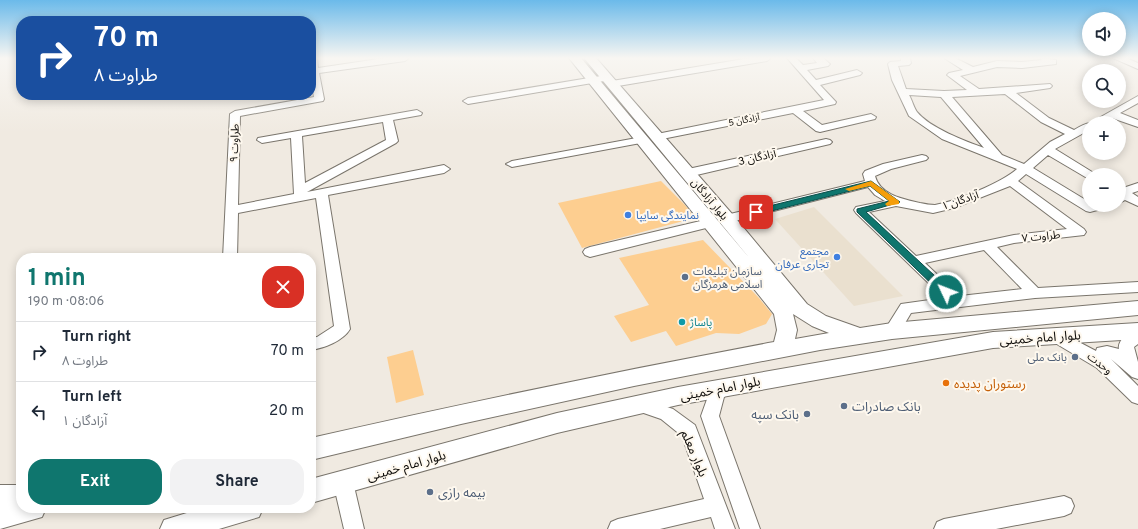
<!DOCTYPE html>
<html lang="en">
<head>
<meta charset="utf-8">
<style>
  body { margin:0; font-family:Overpass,"Noto Sans Arabic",sans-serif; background:#f2f2f3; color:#1f2937; height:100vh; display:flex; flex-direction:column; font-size:15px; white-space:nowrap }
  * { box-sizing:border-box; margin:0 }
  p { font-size:13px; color:#747a83 }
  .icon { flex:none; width:22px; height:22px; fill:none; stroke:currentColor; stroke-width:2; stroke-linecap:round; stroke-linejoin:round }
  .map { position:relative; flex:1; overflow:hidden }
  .sheet { position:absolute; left:16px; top:253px; width:300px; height:260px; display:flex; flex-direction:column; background:#fff; border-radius:16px; box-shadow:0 2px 10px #0003 }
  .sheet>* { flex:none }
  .top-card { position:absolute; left:16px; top:16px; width:300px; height:84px; border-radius:16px; box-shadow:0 2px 10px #0003; background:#1a4fa0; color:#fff; overflow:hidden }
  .tools { position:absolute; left:1082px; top:12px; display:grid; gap:8px }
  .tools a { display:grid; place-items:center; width:44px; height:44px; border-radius:50%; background:#fff; box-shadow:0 2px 10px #0003; font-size:20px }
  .pin { position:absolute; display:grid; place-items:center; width:34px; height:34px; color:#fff; margin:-17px; border-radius:8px; box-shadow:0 2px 6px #0006 }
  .me { position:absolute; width:44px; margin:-22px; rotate:313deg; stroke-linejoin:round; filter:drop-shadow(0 0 3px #0008) }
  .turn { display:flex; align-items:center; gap:14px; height:84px; padding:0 12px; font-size:18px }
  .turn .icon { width:52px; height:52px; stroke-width:2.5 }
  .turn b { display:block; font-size:28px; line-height:34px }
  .round { display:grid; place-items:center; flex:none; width:42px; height:42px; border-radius:16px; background:#f2f2f3 }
  .headline { display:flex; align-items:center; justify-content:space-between; height:68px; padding:0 12px }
  h1 { font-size:24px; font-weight:700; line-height:30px; color:#0f766e }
  .cta { display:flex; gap:8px; margin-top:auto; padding:8px 12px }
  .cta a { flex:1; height:46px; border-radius:16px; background:#0f766e; color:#fff; font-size:16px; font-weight:700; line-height:46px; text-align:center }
  .cta a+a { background:#f2f2f3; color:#1f2937 }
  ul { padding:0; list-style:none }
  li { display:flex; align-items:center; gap:12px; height:60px; padding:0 12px; border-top:1px solid #e0e1e3 }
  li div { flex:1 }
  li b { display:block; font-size:15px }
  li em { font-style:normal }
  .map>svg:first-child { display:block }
  .built { fill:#eae0cf }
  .building { fill:#fdce90 }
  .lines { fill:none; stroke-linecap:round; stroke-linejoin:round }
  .minor-casing { stroke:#7a756c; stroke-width:2 }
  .major-casing { stroke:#7a756c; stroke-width:2 }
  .minor { fill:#fff; fill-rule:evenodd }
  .major { fill:#fff; fill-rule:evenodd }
  .route { fill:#0f766e; stroke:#0a4d48 }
  .slow { fill:#f59e0b }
  .shop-dot { fill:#3f7fe0; stroke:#fef8ee; stroke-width:1.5 }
  .service-dot { fill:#5c6f8a; stroke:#fef8ee; stroke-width:1.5 }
  .culture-dot { fill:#0f9aa8; stroke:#fef8ee; stroke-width:1.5 }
  .food-dot { fill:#e8710a; stroke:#fef8ee; stroke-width:1.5 }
  .labels { text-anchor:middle; stroke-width:4; stroke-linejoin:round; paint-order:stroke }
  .far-street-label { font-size:9px; fill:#100e0b; stroke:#fef8ee }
  .street-label { font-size:11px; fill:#100e0b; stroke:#fef8ee }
  .shop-label { font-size:11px; fill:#366cbe; stroke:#fef8ee; text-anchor:start }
  .service-label { font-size:11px; fill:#4e5e75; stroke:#fef8ee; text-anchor:start }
  .culture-label { font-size:11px; fill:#0d838f; stroke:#fef8ee; text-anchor:start }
  .near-street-label { font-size:13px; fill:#100e0b; stroke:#fef8ee }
  .near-food-label { font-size:13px; fill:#c56008; stroke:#fef8ee; text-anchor:start }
  .near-service-label { font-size:13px; fill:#4e5e75; stroke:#fef8ee; text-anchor:start }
</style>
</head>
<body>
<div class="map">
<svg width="1138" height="529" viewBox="0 0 1138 529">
  <rect width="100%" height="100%" fill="#f0eae1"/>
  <!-- built -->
  <path class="built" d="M814,207L903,296L854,306L775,219Z"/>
  <!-- building -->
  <path class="building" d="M661,181L685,205L691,213V219L582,248L558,203Z
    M703,240L759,298L772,314L766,324L739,334L716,333L676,346L666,331L631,342L614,316L649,305L619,258Z
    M413,350L424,395L396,403L387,357Z"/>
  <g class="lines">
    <defs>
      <path id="minor" d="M311,58H317L318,68L385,58H409L405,61L319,73L324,99L323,101L240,116L238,205L294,194L291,138L262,143L257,140L258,138L417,110L422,113L421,115L393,120L398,141L396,143L307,192L444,165L450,169L444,173L328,195L350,329C343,341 324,348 311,350V338L317,337L334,326L316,198L238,213L237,258H223L230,114L235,111L314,97L311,80ZM383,122L386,140L305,183L302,136Z
        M750,58H771L767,61L612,87L607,84L612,81Z
        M787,58H796L803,65L817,63L813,58H823L830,64L828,66L807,70L816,80L857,70L862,73L860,75L820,85L836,102L835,104L803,111L822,125L871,114L876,117L875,119L820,132L816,131L793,113L657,140L652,137L657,134L824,100Z
        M901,58H910L911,63L909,65L898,66L906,89L944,91L967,90L947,75L949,73L963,70L944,58H955L973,67L997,61L1022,62L1042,60L1040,58L1056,60V64L1022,68L997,67L960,76L979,89L1050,84L1052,86L1050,88L1016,93L1049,118L1074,130C1079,127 1084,124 1090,123L1138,96V103L1120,113L1138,120V127L1112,118L1103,123H1089V130L1055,149L1097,175H1089V178H1087L1048,155L1033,168L1089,202V205H1107L1105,208L1090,212L1086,211L1026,174L1018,181L1084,229L1086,232L1084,235L1014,243L997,247L1038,288L1138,282V292L1035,298L911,313L898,335L892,337L886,335L884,331L901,304L944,298L856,213L854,210L856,207L885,201L875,195L868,187L727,223L722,222L721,219L722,216L865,181L863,174L865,171L883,164L922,155L926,156L928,158L926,160L891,169L875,176C880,195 903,199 920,203C925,204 930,205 935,205C957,201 1001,183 1017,169L942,139L909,116L892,80L888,64L890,62L901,61ZM1005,94L1041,122L1065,134L1050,142L1024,164L1002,155L952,97ZM909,95L941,97L984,148C965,141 930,128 917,112C914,108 912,100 909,95ZM1010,186L1067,229L1014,235L916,256L869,212L896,206L933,213L954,208ZM984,250L1022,289L960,296L925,263Z
        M1113,58H1126L1138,63V69Z
        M607,75L610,76V80L468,104L463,101L468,98Z
        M642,137L646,138L647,140L646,142L512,167L506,164L512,161Z
        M826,139L830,140L832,142L830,144L688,177L682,173L688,169Z
        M1138,183V191L1132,193L1138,197V206L1125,200L1119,203V187L1123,188Z
        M709,219L714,220L715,223L714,226L590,257L585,255L583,252L585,249L590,247Z
        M1138,325V344L1134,347L1138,362V379L1132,377L1111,359L1138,386V404L1132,402L1097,368L1050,340L1048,336L1050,332L1056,330L1096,351L1097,348L1107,346L1119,349C1117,341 1128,334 1131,327Z
        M725,380L731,382L733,387L731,392L724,397L719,416L760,529H740L701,416L711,388Z
        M641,398L673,409L695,425L735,529H715L711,517L660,529H608L611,522L618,519L704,499L682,436L661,419L635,410L632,405L635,400Z
        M343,473L350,476L353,482L364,529H344L333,482L336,476Z
        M1064,496L1071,499L1074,506L1071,513L1064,516L996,529H934L937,522L944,519Z"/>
      <path id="major" d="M569,58H581L751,260L584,58H596L733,215L807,304L826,316L860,328L892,323L1138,301V315L892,339L820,350L634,386L461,424L311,460V438C465,403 619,371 774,342L777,330L774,314ZM793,314L812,326L829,333L795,339L797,330Z
        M1138,323V339L993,348L678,405L557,433L311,503V479L557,413L678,387L993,332Z
        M0,485H21V508H46L42,517L0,529Z
        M203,508H263L259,517L219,529H160L164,520Z"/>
    </defs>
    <!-- minor casing -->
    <use href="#minor" class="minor-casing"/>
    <!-- major casing -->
    <use href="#major" class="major-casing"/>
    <!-- minor -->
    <use href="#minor" class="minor"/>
    <!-- major -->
    <use href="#major" class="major"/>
  </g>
  <!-- sky -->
  <linearGradient id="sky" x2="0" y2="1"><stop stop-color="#6bbaea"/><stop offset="0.44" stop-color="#f8f6f2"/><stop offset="1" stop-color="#f8f6f2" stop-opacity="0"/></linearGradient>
  <rect width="1138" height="132" fill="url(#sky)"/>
  <!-- route -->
  <path class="route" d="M871,181L900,202L866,212L949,289V294H942L857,212V209L889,201L870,186L756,215L752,212L753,210Z"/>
  <!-- slow -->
  <path class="slow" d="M871,181L899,201V204L887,206L885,204L889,201L870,186L849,191L845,189Z"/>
  <!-- markers -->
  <g class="shop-dot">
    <circle cx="628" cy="215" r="4"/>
    <circle cx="837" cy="257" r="4"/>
  </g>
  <g class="service-dot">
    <circle cx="685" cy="277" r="4"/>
    <circle cx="1075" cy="357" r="4"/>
    <circle cx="844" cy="406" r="4"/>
    <circle cx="807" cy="414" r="4"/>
    <circle cx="430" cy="492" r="4"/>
  </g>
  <circle class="culture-dot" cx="682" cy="322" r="4"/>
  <circle class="food-dot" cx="946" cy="383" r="4"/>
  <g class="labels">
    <!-- far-street labels -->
    <g class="far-street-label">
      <text transform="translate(744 120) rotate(-11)" y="3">آزادگان 5</text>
    </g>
    <!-- street labels -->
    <g class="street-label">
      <text transform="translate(234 143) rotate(-88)" y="4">طراوت ۹</text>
      <text transform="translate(757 157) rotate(-13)" y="4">آزادگان 3</text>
      <text transform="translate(710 199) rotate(50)" y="4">بلوار آزادگان</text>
      <text transform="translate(960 200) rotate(-19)" y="4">آزادگان ۱</text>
      <text transform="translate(1041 236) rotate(-6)" y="4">طراوت ۷</text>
      <text transform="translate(1100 363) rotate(38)" y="4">وحدت</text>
    </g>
    <!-- shop labels -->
    <g class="shop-label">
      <text x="636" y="219">نمایندگی سایپا</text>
      <text x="829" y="255" text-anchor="end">مجتمع<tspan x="829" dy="13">تجاری عرفان</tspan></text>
    </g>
    <!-- service labels -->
    <g class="service-label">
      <text x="693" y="275">سازمان تبلیغات<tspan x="693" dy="13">اسلامی هرمزگان</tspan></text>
      <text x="1067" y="361" text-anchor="end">بانک ملی</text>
    </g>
    <!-- culture labels -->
    <g class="culture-label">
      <text x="690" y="326">پاساژ</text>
    </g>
    <!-- near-street labels -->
    <g class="near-street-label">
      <text transform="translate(1040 337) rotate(-4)" y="5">بلوار امام خمینی</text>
      <text transform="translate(720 388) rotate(-11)" y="5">بلوار امام خمینی</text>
      <text transform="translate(695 453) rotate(67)" y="5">بلوار معلم</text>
      <text transform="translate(406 465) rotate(-16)" y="5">بلوار امام خمینی</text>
    </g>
    <!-- near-food labels -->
    <g class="near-food-label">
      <text x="954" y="388">رستوران پدیده</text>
    </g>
    <!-- near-service labels -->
    <g class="near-service-label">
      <text x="852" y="411">بانک صادرات</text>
      <text x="799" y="419" text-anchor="end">بانک سپه</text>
      <text x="438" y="497">بیمه رازی</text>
    </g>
  </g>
</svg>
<div class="tools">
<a><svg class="icon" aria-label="sound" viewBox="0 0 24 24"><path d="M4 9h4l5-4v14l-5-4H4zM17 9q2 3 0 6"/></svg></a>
<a><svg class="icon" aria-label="search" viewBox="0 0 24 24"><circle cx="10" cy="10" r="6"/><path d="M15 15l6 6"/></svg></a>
<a>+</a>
<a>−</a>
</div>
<div class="pin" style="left:756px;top:212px;background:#d93025"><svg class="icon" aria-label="arrive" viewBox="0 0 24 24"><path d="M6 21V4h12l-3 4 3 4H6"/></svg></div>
<svg class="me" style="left:946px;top:292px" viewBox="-20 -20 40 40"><circle r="17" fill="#0f766e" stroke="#fff" stroke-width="3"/><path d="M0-11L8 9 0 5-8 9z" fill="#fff"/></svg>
<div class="top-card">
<div class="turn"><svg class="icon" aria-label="right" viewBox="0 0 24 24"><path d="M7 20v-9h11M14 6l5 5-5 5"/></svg><div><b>70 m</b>طراوت ۸</div></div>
</div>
<section class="sheet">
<div class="headline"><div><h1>1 min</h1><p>190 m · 08:06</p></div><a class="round" style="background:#d93025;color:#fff"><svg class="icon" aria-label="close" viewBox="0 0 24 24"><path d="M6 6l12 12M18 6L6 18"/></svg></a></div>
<ul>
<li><svg class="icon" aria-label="right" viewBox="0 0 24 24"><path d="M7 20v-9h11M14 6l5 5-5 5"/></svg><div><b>Turn right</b><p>طراوت ۸</p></div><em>70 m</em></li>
<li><svg class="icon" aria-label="left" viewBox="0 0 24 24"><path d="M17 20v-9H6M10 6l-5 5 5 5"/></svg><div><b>Turn left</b><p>آزادگان ۱</p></div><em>20 m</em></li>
</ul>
<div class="cta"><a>Exit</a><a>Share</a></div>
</section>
</div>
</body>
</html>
